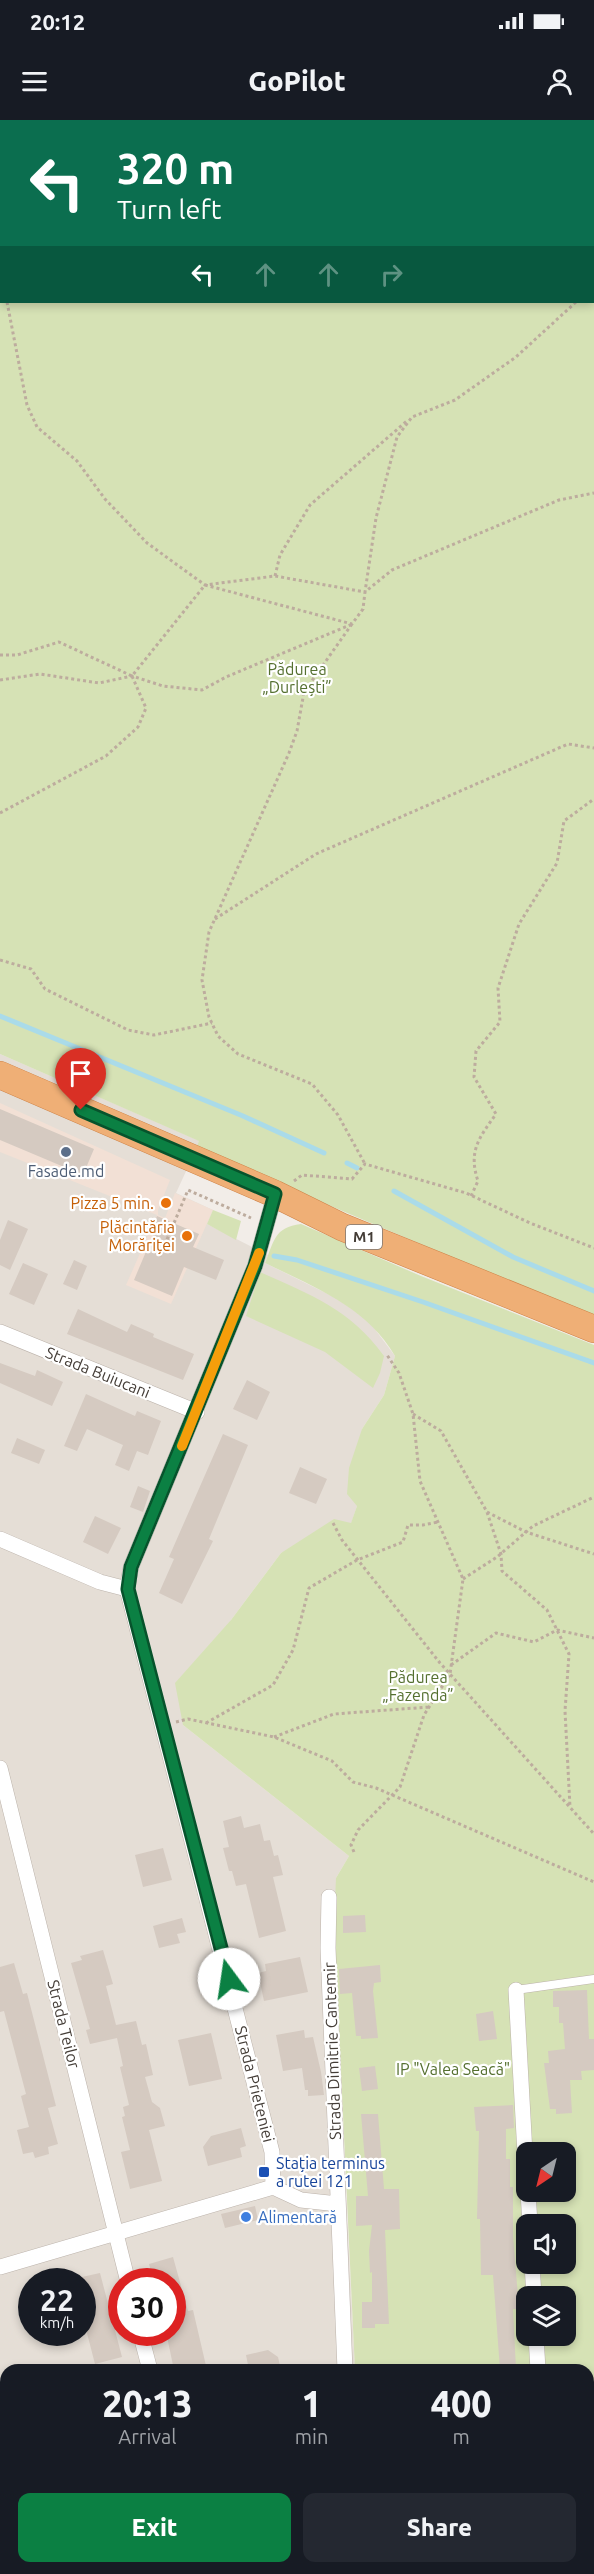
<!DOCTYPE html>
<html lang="en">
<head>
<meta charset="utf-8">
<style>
  body { margin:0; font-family:Ubuntu,sans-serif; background:#242831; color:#f1f3f6; height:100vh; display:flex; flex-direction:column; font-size:22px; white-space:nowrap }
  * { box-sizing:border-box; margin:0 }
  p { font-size:20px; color:#9ea1a6 }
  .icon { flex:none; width:33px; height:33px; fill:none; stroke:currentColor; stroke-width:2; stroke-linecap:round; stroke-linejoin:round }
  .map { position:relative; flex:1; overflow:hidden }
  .sheet { position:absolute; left:0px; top:2244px; width:594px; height:210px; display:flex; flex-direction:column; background:#171b24; border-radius:18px 18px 0 0; box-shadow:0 3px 9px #0003 }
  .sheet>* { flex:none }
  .top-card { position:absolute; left:0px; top:0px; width:594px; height:183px; box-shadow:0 3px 9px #0003; background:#0b6e4f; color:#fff; overflow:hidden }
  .needle { width:39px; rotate:215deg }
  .controls { position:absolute; left:516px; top:2022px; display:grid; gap:12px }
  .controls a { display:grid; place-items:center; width:60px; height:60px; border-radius:12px; background:#171b24; box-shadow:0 3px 9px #0003; font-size:30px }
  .speed { position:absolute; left:18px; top:2148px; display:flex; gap:12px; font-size:30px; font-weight:700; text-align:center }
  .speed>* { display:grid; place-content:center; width:78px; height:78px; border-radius:50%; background:#171b24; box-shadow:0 3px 9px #0003; line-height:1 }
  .speed small { font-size:15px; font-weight:400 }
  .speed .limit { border:9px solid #d22; background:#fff; color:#111 }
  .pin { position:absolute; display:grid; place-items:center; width:51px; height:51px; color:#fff; margin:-62px -26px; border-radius:50% 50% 50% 0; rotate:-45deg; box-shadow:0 0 6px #0007 }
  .pin .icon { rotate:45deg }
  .me { position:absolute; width:66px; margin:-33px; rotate:346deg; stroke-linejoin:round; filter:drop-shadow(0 0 4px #0008) }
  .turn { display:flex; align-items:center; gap:21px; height:126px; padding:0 18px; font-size:27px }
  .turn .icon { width:78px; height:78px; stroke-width:2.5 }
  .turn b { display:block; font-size:42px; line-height:51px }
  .lanes { display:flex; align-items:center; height:57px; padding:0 18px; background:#0003; justify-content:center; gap:30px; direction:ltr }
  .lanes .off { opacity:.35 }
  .eta { display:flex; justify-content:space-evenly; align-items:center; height:102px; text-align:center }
  .eta b { font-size:36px; font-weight:800; line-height:42px }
  .cta { display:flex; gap:12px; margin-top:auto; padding:12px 18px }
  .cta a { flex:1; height:69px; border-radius:12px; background:#0b8043; color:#fff; font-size:24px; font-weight:800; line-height:69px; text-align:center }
  .cta a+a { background:#242831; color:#f1f3f6 }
  .status { display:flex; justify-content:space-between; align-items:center; height:42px; padding:0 30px; background:#171b24; direction:ltr }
  .status svg { height:16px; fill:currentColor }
  header { display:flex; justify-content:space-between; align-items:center; height:78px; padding:0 18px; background:#171b24; font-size:27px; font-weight:800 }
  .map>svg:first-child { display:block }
  .residential { fill:#e5ded6; fill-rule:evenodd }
  .commercial { fill:#f2e0d5 }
  .green { fill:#d6e2b5; fill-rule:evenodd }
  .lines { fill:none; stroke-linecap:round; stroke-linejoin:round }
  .stream { stroke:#aadbe9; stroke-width:5 }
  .building { fill:#d5cac1 }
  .lane-casing { stroke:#bcb3ab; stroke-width:9 }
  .street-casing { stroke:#bcb3ab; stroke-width:16 }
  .highway-casing { stroke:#cd8247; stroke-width:28 }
  .path { stroke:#bdac9e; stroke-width:3; stroke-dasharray:3 3; stroke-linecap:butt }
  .lane { stroke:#fff; stroke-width:8 }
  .street { stroke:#fff; stroke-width:15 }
  .highway { stroke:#efaf76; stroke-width:27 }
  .route-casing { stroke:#07532c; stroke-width:15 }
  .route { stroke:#0b8043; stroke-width:10 }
  .slow { stroke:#f59e0b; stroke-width:10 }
  .service-dot { fill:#5c6f8a; stroke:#fff; stroke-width:2 }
  .food-dot { fill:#e8710a; stroke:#fff; stroke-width:2 }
  .transit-dot { fill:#1a4fb4; stroke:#fff; stroke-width:2 }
  .shop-dot { fill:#3f7fe0; stroke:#fff; stroke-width:2 }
  .labels { text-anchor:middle; stroke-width:4.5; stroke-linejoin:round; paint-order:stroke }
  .shield { fill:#fff; stroke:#7c7773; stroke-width:1.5 }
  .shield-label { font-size:15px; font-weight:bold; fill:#443d37 }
  .park-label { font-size:16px; fill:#557030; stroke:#fff }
  .service-label { font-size:16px; fill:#4e5e75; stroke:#fff }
  .food-label { font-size:16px; fill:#c56008; stroke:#fff; text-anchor:end }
  .street-label { font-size:16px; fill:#443d37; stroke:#fff }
  .transit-label { font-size:16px; fill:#164399; stroke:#fff; text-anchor:start }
  .shop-label { font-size:16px; fill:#366cbe; stroke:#fff; text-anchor:start }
</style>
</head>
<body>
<div class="status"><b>20:12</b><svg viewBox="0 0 49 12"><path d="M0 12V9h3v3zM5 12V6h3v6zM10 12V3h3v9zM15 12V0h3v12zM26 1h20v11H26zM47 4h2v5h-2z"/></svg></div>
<header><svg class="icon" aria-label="menu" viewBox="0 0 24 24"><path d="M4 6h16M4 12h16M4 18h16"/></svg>GoPilot<svg class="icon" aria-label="person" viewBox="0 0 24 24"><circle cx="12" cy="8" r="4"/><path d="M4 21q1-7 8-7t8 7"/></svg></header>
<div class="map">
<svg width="594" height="2454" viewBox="0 0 594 2454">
  <rect width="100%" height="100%" fill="#f2ede8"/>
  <!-- residential -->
  <path class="residential" d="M0,934L200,1021L176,1073L213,1090L207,1104L268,1135L265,1143L336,1178L368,1200L395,1236L384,1275L362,1309L357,1386L351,1404L281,1433L231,1500L183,1605L349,1736L336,1758L341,1977L355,2250H6V2448H365V2454H0ZM32,2162H82V2212H32ZM122,2162H172V2212H122Z"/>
  <!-- commercial -->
  <path class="commercial" d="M0,983L170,1060L158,1090V1095L165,1098L175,1073L213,1090L171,1184L126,1165L157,1095L0,1032Z"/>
  <!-- green -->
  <path class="green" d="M0,0H594V1195L541,1175L196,1029L199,1021L0,934ZM2,2H592V182H2Z
    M213,1090L241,1101L236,1120L207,1104Z
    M301,1104L421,1156L594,1225V2454H365V2448H588V2250H355L334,1803L336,1758L349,1736L183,1605L175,1563L231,1500L281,1433L334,1399L351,1403L357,1386L347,1374L349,1348L362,1309L384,1275L395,1236C367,1187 314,1167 265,1143C274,1122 274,1107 301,1104ZM526,2032H566V2072H526ZM526,2104H566V2144H526ZM526,2176H566V2216H526Z
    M260,1152C311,1175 350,1189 384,1236L380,1253L373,1268L325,1232L246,1196Z"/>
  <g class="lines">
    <!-- stream -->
    <path class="stream" d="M0,896L243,996L324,1033
      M347,1043L357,1048
      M394,1071L513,1137L594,1171
      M274,1136L297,1140L423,1182L594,1243"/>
  </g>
  <!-- building -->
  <path class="building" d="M0,989L94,1029L83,1055L0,1020Z
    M157,1096L199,1114L193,1127L224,1140L216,1160L184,1147L172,1176L134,1160L153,1115L149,1114Z
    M8,1100L28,1109L10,1150L0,1145V1120Z
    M74,1140L87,1146L77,1170L63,1164Z
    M23,1143L48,1154L34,1185L9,1174Z
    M78,1189L127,1212L131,1204L154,1214L153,1217L194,1234L183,1260L67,1214Z
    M0,1243L35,1256L37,1250L63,1262L52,1286L0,1263Z
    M247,1260L270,1272L257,1300L233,1289Z
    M86,1274L135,1296L137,1291L161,1301L148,1335L137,1331L129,1351L115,1345L123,1325L87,1309L77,1331L64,1326Z
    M223,1314L248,1325L209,1419L213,1421L182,1484L159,1473L174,1439L169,1437Z
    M17,1318L45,1330L39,1344L11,1333Z
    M300,1347L327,1359L316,1384L289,1373Z
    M138,1366L150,1371L143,1392L130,1387Z
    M95,1396L121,1408L108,1434L83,1422Z
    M241,1696L244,1708L260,1704L264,1721L270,1720L274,1736L278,1735L283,1755L273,1757L286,1811L259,1818L246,1764L236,1766L232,1751H229L223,1728L229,1727L223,1701Z
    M163,1728L172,1760L143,1767L135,1735Z
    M365,1795L366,1812L343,1813V1796Z
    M182,1798L186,1812L177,1814L180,1823L159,1828L153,1806Z
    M103,1830L113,1864L106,1866L116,1905L136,1901L142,1925L146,1924L153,1955L145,1957L152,1982L160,1988L165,2006L149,2010L162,2061L130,2069L121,2032L130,2030L122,1997L125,1996L123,1987L129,1985L120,1947L123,1946L117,1918L90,1924L86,1910L90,1909L71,1843L82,1840L80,1836Z
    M300,1837L308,1872L264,1881L258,1853L266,1851L265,1844Z
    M14,1843L23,1874L27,1873L56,1986L48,1988L58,2024L48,2027L49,2034L35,2038L33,2032L23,2034L17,2010L29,2007L21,1976L26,1974L4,1891L0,1892V1847Z
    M380,1845L381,1862L374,1863L373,1871L378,1918L361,1919V1916H356L352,1873L340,1874L339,1849Z
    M587,1870L589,1919H594V1950L581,1951L582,1960H570L572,1993L556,1994V1989H550L544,1943H549L548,1931L565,1929L563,1903H559V1887H553V1871Z
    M493,1891L497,1919L479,1921L476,1894Z
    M304,1910L305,1918L313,1917L321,1952L324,1975L308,1976V1970H305L302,1948L283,1951L276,1915Z
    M211,1913L222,1959L189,1966L178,1920Z
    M375,1946L378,1969L362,1971L359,1948Z
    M513,1985L514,2008L506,2009V2039H510V2067H513V2116L519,2189H513L516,2249H500L493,2155H481L480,2099H477L479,2011H476L474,1987Z
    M361,1994H378L384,2069H399L400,2109L385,2110L389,2204H375V2208H362V2182H372V2152L370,2153L369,2131L372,2105L356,2106V2076H368Z
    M241,2008L246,2026L240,2028L242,2037L208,2046L203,2027L211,2016Z
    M255,2086L258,2100L225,2108L221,2094Z
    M173,2137L188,2191L193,2190L207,2250H174L166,2212H172V2162H154L149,2144Z
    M100,2153L122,2237L95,2244L82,2194V2157Z
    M268,2230L278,2237L281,2250H249L246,2235Z"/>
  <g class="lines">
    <defs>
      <path id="lane" d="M516,1870L594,1859"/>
      <path id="street" d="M0,1212L197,1292
        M0,1419L100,1462L127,1469
        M0,1648L128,2162
        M329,1777L328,1828L345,2250
        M516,1870L526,2052
        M273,2067L272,2032L127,1469L131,1447L255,1146L275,1074
        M273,2067L301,2080L338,2084
        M528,2072L530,2104
        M532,2144L534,2176
        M0,2147L273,2067
        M140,2212L150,2250
        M536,2216L538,2250
        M588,2353H594
        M198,2448L199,2454
        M356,2448V2454
        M549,2448L550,2454
        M0,2449L1,2454"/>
      <path id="highway" d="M0,955L275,1074L342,1107L594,1209"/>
    </defs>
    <!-- lane casing -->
    <use href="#lane" class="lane-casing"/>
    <!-- street casing -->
    <use href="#street" class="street-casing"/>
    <!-- highway casing -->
    <use href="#highway" class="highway-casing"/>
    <!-- path -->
    <path class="path" d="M0,159L2,164
      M592,169L594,168
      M7,182L27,285L37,307L77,341L105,379L147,423L205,465L275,456L365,472L376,398L397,317L412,297L455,280L516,237L576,182
      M275,456L280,435L310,385L408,300
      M352,504L304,572L297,611L289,633L209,812L202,860L209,897L218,916L238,934L312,964L338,995L365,1044
      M0,535H17L59,522L132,556L205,465L352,504L363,489L365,472L392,450L559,380L594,373
      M0,560L40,554L99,563L132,556L163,566L202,570L226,557L350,505
      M0,693L106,636L138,607L146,588L132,556
      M215,799L316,734L568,624L594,628
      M0,840L31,849L45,869L128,910L154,915L212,903
      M294,1061L302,1055L352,1059L365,1044L466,1073L530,1103L594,1128
      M471,1076L478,1061C468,1031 479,1018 496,994L474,957L476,931L500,902L498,868L519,804L557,743L564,701L594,679
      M160,1136L188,1070L251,1098
      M413,1294L441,1311L487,1392L501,1434L502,1451L547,1490L569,1534L565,1591L570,1687
      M487,1392L526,1412L594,1434
      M333,1403L342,1420L440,1543L594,1714
      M463,1459L497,1437L533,1406L594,1377
      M451,1545L496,1513L534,1522L557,1510L594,1518
      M176,1602L188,1599L274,1617L332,1641L353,1662L376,1668L594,1762
      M206,1603L273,1565L293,1530L309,1468L357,1440L403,1422L408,1405H423L438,1402
      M274,1617L334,1594L429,1587
      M354,1732L351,1725L358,1710L400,1667L424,1595L450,1554L463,1459L420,1361L413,1294L399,1253L387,1235"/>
    <!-- lane -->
    <use href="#lane" class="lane"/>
    <!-- street -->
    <use href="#street" class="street"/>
    <!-- highway -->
    <use href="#highway" class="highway"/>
  </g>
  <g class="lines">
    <defs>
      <path id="route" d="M81,990L275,1074L255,1146L131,1447L128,1469L229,1859"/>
    </defs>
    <!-- route casing -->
    <use href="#route" class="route-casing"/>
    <!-- route -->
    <use href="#route" class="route"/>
    <!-- slow -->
    <path class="slow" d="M182,1326L259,1133"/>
  </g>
  <!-- markers -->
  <circle class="service-dot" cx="66" cy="1032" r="6"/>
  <g class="food-dot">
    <circle cx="166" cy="1083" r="6"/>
    <circle cx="187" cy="1116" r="6"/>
  </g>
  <rect class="transit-dot" x="258" y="2046" width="12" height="12" rx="3"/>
  <circle class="shop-dot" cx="246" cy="2097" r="6"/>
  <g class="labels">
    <!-- shield labels -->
    <rect class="shield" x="346" y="1105" width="36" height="24" rx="4.5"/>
    <g class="shield-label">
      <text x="364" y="1122">M1</text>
    </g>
    <!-- park labels -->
    <g class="park-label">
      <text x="297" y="555">Pădurea<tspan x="297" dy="18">„Durlești”</tspan></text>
      <text x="418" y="1563">Pădurea<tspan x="418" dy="18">„Fazenda”</tspan></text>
      <text x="453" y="1955">IP "Valea Seacă"</text>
    </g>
    <!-- service labels -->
    <g class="service-label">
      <text x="66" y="1057">Fasade.md</text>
    </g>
    <!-- food labels -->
    <g class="food-label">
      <text x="154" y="1089">Pizza 5 min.</text>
      <text x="175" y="1113">Plăcintăria<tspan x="175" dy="18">Morăriței</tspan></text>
    </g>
    <!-- street labels -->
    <g class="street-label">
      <text transform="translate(98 1252) rotate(22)" y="6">Strada Buiucani</text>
      <text transform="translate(64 1904) rotate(76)" y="6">Strada Teilor</text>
      <text transform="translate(332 1931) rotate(-92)" y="6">Strada Dimitrie Cantemir</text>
      <text transform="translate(255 1964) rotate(76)" y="6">Strada Prieteniei</text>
    </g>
    <!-- transit labels -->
    <g class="transit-label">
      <text x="276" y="2049">Stația terminus<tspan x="276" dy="18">a rutei 121</tspan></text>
    </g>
    <!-- shop labels -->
    <g class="shop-label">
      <text x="258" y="2103">Alimentară</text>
    </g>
  </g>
</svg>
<div class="controls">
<a><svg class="needle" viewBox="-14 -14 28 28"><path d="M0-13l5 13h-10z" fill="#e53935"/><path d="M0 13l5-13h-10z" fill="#9ea1a6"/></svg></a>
<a><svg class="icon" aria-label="sound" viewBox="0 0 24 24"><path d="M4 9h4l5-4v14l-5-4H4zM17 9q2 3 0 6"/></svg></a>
<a><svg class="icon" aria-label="layers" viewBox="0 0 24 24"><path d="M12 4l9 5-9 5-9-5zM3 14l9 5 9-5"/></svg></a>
</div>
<div class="speed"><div>22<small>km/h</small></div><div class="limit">30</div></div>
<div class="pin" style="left:81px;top:990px;background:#d93025"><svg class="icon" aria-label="arrive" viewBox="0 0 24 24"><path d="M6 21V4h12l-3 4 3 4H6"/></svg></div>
<svg class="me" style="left:229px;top:1859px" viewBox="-20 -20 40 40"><circle r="19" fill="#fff"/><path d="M0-13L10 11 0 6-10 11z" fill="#0b8043"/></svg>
<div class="top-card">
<div class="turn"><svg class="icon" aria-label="left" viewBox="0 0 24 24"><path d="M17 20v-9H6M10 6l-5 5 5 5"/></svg><div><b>320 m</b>Turn left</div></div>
<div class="lanes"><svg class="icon" aria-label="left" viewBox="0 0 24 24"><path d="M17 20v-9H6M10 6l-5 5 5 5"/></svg><svg class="icon off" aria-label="ahead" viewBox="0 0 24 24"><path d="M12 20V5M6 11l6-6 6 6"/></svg><svg class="icon off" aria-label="ahead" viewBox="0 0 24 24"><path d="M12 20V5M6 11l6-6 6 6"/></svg><svg class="icon off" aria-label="right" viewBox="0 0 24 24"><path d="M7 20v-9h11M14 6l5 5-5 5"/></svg></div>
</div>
<section class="sheet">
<div class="eta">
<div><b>20:13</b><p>Arrival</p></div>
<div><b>1</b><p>min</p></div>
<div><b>400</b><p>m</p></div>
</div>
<div class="cta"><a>Exit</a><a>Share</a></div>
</section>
</div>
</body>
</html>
